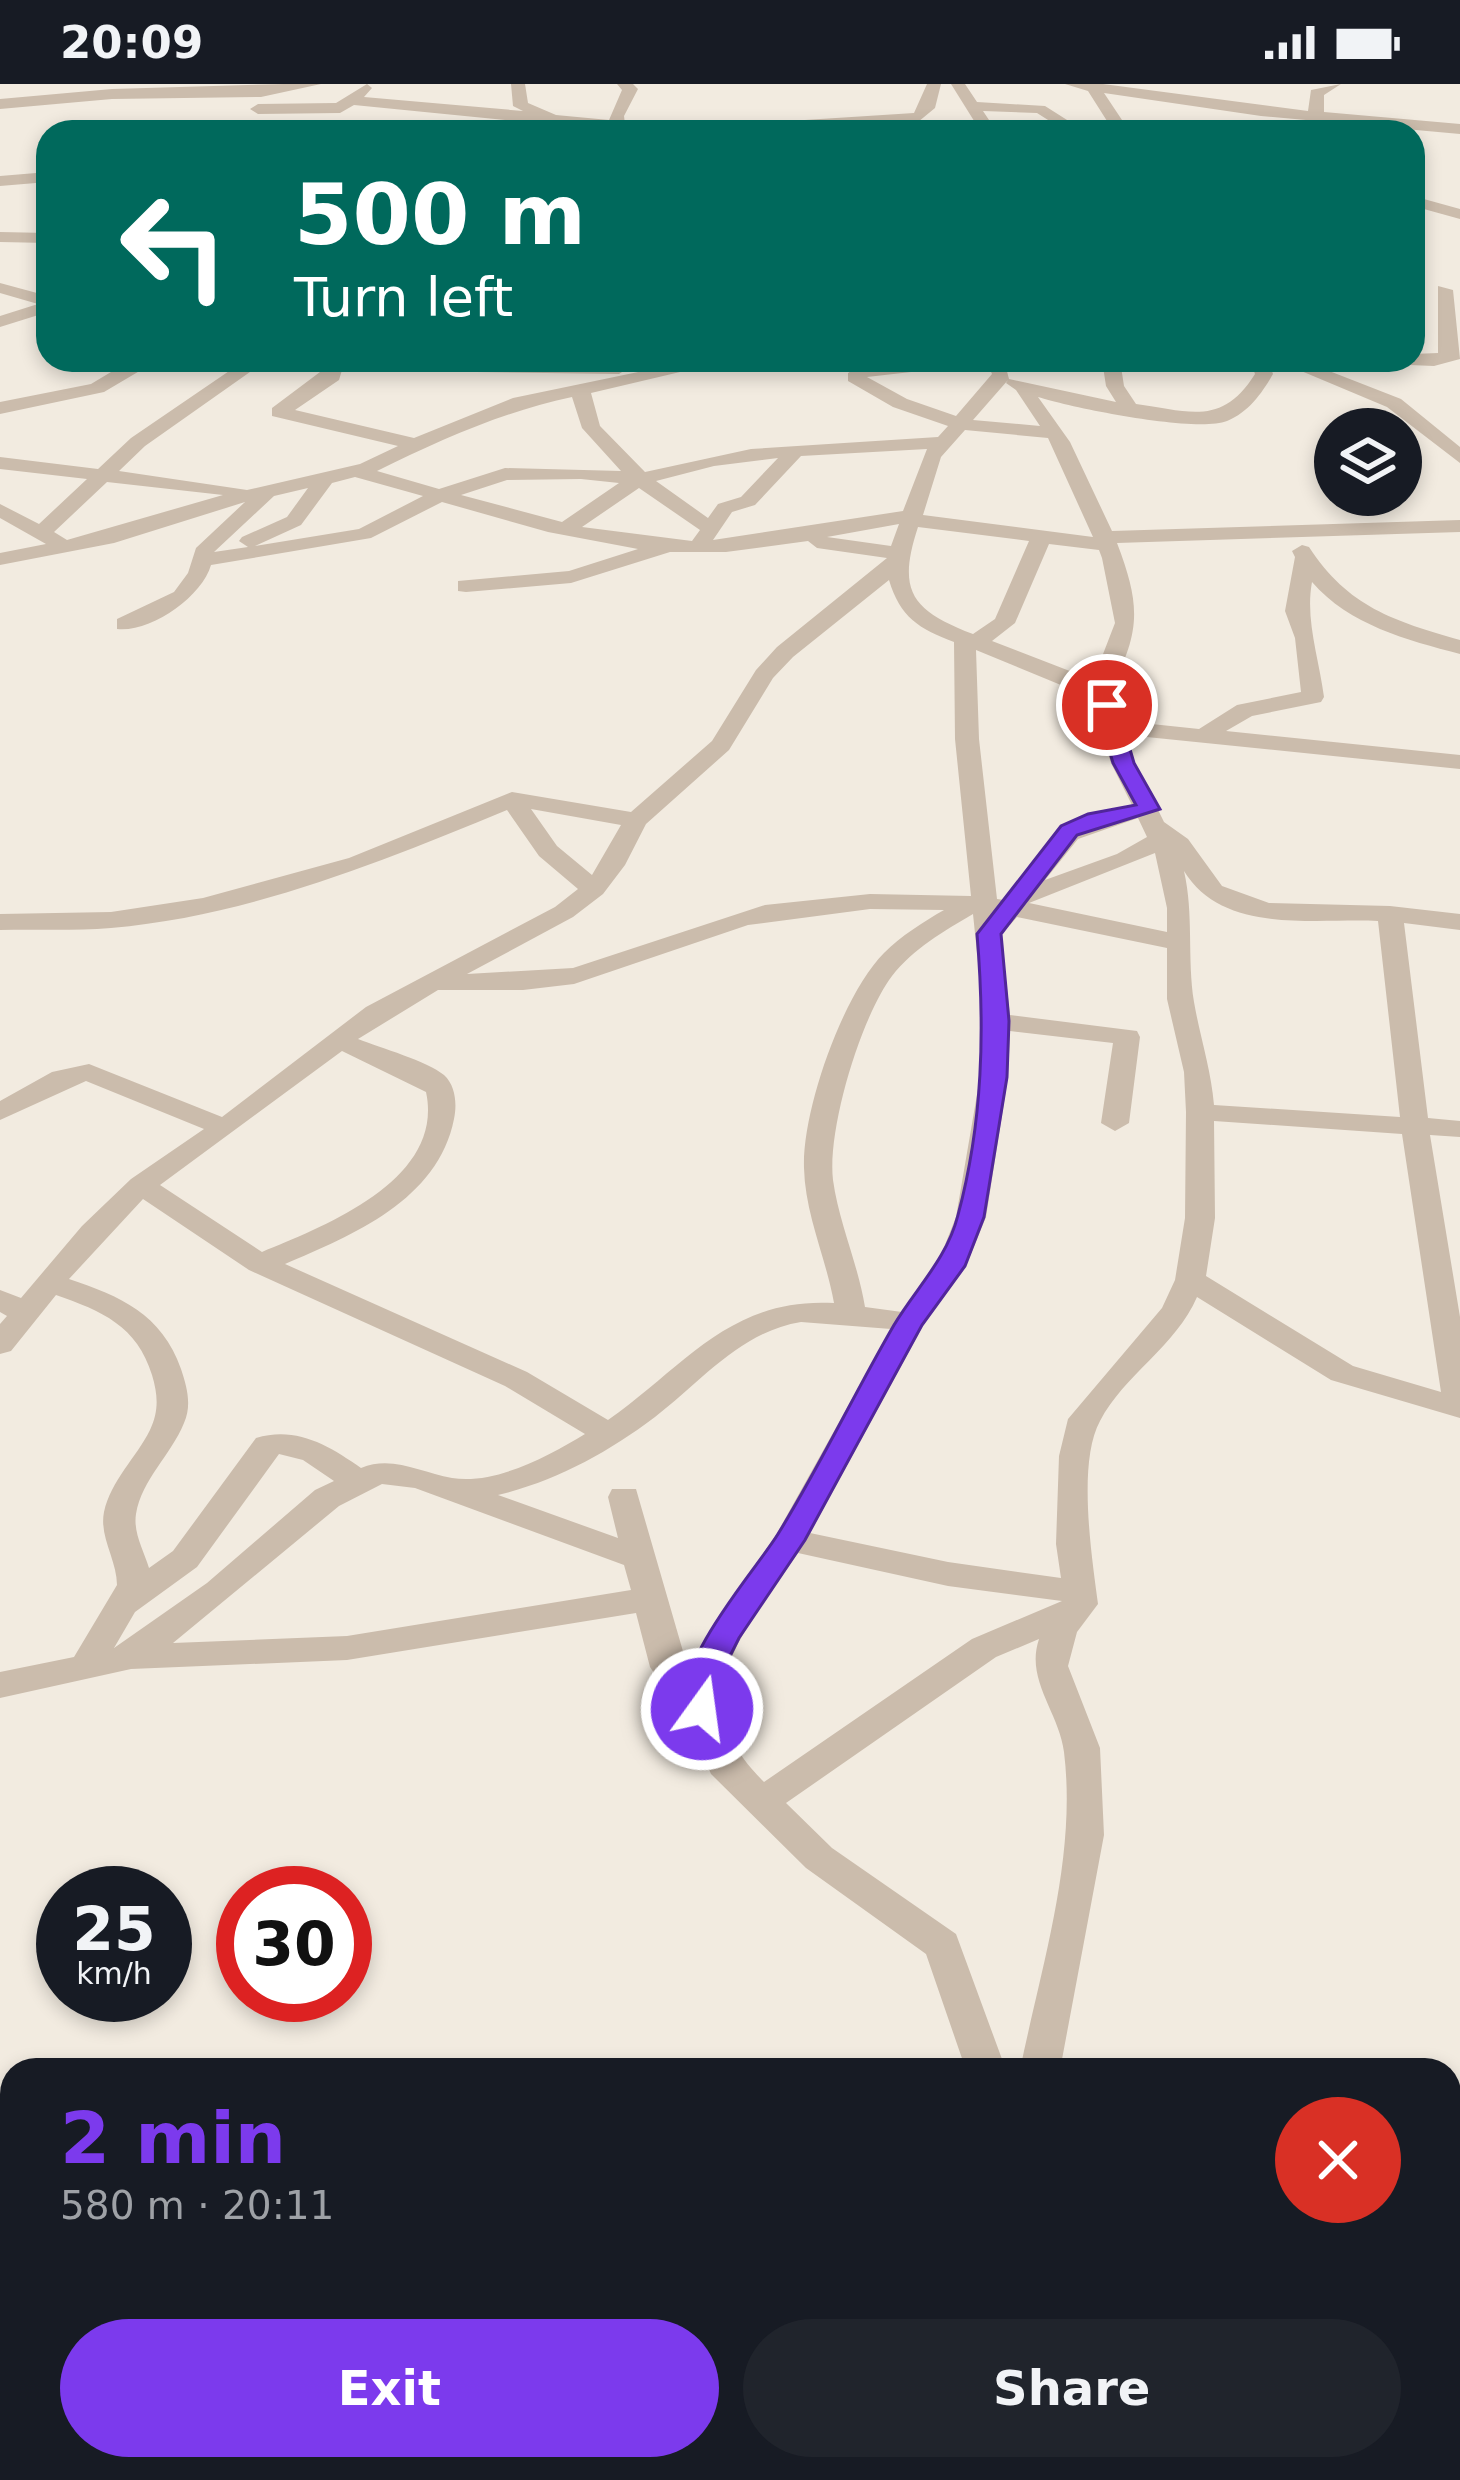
<!DOCTYPE html>
<html lang="en">
<head>
<meta charset="utf-8">
<style>
  body { margin:0; font-family:"DejaVu Sans",sans-serif; background:#20242c; color:#f1f3f6; height:100vh; display:flex; flex-direction:column; font-size:45px; white-space:nowrap }
  * { box-sizing:border-box; margin:0 }
  p { font-size:39px; color:#9ea1a6 }
  .icon { flex:none; width:66px; height:66px; fill:none; stroke:currentColor; stroke-width:2; stroke-linecap:round; stroke-linejoin:round }
  .map { position:relative; flex:1; overflow:hidden }
  .drawer { position:absolute; left:0px; top:1974px; width:1461px; height:423px; display:flex; flex-direction:column; background:#171b24; border-radius:36px 36px 0 0; box-shadow:0 6px 18px #0003 }
  .drawer>* { flex:none }
  .guide { position:absolute; left:36px; top:36px; width:1389px; height:252px; border-radius:36px; box-shadow:0 6px 18px #0003; background:#00695c; color:#fff; overflow:hidden }
  .fabs { position:absolute; left:1314px; top:324px; display:grid; gap:24px }
  .fabs a { display:grid; place-items:center; width:108px; height:108px; border-radius:50%; background:#171b24; box-shadow:0 6px 18px #0003; font-size:60px }
  .speed { position:absolute; left:36px; top:1782px; display:flex; gap:24px; font-size:60px; font-weight:700; text-align:center }
  .speed>* { display:grid; place-content:center; width:156px; height:156px; border-radius:50%; background:#171b24; box-shadow:0 6px 18px #0003; line-height:1 }
  .speed small { font-size:30px; font-weight:400 }
  .speed .limit { border:18px solid #d22; background:#fff; color:#111 }
  .pin { position:absolute; display:grid; place-items:center; width:102px; height:102px; color:#fff; margin:-51px; border:6px solid #fff; border-radius:50%; box-shadow:0 3px 12px #0007 }
  .me { position:absolute; width:132px; margin:-66px; rotate:14deg; stroke-linejoin:round; filter:drop-shadow(0 0 9px #0008) }
  .turn { display:flex; align-items:center; gap:42px; height:252px; padding:0 60px; font-size:54px }
  .turn .icon { width:156px; height:156px; stroke-width:2.5 }
  .turn b { display:block; font-size:84px; line-height:102px }
  .round { display:grid; place-items:center; flex:none; width:126px; height:126px; border-radius:63px; background:#20242c }
  .overview { display:flex; align-items:center; justify-content:space-between; height:204px; padding:0 60px }
  h1 { font-size:72px; font-weight:600; line-height:90px; color:#7c3aed }
  .primary-button { display:flex; gap:24px; margin-top:auto; padding:24px 60px }
  .primary-button a { flex:1; height:138px; border-radius:72px; background:#7c3aed; color:#fff; font-size:48px; font-weight:600; line-height:138px; text-align:center }
  .primary-button a+a { background:#20242c; color:#f1f3f6 }
  .status { display:flex; justify-content:space-between; align-items:center; height:84px; padding:0 60px; background:#171b24; direction:ltr }
  .status svg { height:33px; fill:currentColor }
  .map>svg:first-child { display:block }
  .lines { fill:none; stroke-linecap:round; stroke-linejoin:round }
  .minor { fill:#cbbcac; fill-rule:evenodd }
  .route { fill:#7c3aed; stroke:#51269a; stroke-width:3 }
</style>
</head>
<body>
<div class="status"><b>20:09</b><svg viewBox="0 0 49 12"><path d="M0 12V9h3v3zM5 12V6h3v6zM10 12V3h3v9zM15 12V0h3v12zM26 1h20v11H26zM47 4h2v5h-2z"/></svg></div>
<div class="map">
<svg width="1460" height="2396" viewBox="0 0 1460 2396">
  <rect width="100%" height="100%" fill="#f2ebe0"/>
  <g class="lines">
    <!-- minor -->
    <path class="minor" d="M284,0H321L261,13L112,15L0,25V15L112,5Z
      M367,0L372,4L364,13L523,27L513,22L511,0H525L528,19L556,31L609,36L622,6L617,0H633L638,5L624,32L626,48L354,21L340,29L258,30L250,25L258,20L336,19Z
      M927,0H941L935,24L918,38L685,48L693,43L914,29Z
      M951,0H965L977,18L1045,22L1086,48H1067L1037,29L983,27L997,48H981Z
      M1065,0H1103L1308,27L1311,6L1341,0L1324,11V28L1460,40V50L1261,32L1104,9L1130,48H1114L1088,7Z
      M48,88V98L0,102V92Z
      M1413,112L1460,125V135L1413,122Z
      M0,148L48,149V159L0,158Z
      M0,199L48,212V228L0,243V232L38,220L0,209Z
      M1438,202L1453,206L1460,275L1434,282L1385,280L1383,276H1413V270L1438,269Z
      M131,276H267L145,362L119,387L247,406L360,380L398,362L272,332V324L324,285L278,282L269,276L619,278L628,284L619,290L342,286L339,296L295,326L414,354L513,314L696,276H731L591,309L600,342L645,388L751,365L938,353L948,342L893,323L848,297V289L866,279L973,276L964,282L867,293L907,315L956,332L992,290L986,276H1004L1009,295L1116,318L1106,302L1102,276H1120L1124,302L1136,320C1189,327 1222,343 1255,290L1250,276H1268L1273,290C1262,309 1249,328 1227,337C1195,349 1073,324 1038,313L1070,358L1112,447L1460,436V448L1117,459C1141,522 1141,548 1109,608L1123,637L1199,645L1237,621L1301,608L1295,554L1285,527L1295,473L1292,467L1302,461L1309,463C1348,523 1394,537 1460,556V570C1407,556 1349,541 1312,498C1305,536 1319,574 1324,613L1321,618L1252,632L1226,647L1460,671V685L1127,651L1135,679L1164,738L1188,755L1222,802L1269,819L1390,822L1460,830V846L1404,839L1428,1034L1460,1037V1053L1430,1051L1460,1233V1334L1331,1296L1197,1213C1176,1262 1124,1291 1100,1337C1077,1379 1092,1474 1098,1520L1077,1548L1068,1582L1100,1664L1104,1751L1060,1986H1020C1041,1883 1077,1774 1064,1668C1059,1628 1025,1596 1039,1555L996,1573L786,1719L832,1764L956,1850L1006,1986H966L926,1870L806,1784L711,1690L692,1646L650,1583L636,1529L347,1576L131,1585L0,1614V1588L74,1573L117,1501C117,1476 99,1453 104,1428C111,1396 136,1374 150,1346C159,1327 158,1311 152,1291C137,1242 102,1227 56,1211L11,1267L0,1270V1240L7,1232L0,1228V1206L21,1214L82,1142L131,1095L204,1045L86,997L0,1036V1017L52,988L89,980L222,1033L366,923L555,823L578,805L539,772L507,726C381,778 249,832 111,844C74,847 37,845 0,846V830L111,828L203,814L349,774L512,708L631,728L712,657L756,586L777,563L887,474L817,464L808,457L726,468H670L571,499L466,508L458,507V497L569,487L638,465L548,448L442,418L371,454L211,481C202,513 150,549 117,545V535L174,508L188,489L196,464L245,418L114,459L0,481V469L46,460L0,434V420L39,440L87,395L0,385V373L98,385L131,354L235,283L148,282L104,308L0,330V318L91,300ZM1008,296L1006,299L1016,306L1040,342L973,336ZM572,313L582,344L621,387L505,384L439,405L377,387C442,355 502,328 572,313ZM965,346L1048,354L1093,453L923,431L941,373ZM927,365L903,427L713,456L732,428L755,421L801,372ZM778,374L741,413L718,420L708,434L656,397L714,382ZM355,393L423,412L359,445L255,462L301,441L332,399ZM581,395L619,399L562,438L461,411L507,396ZM107,398L223,411L67,456L54,448ZM308,404L287,433L242,453L239,457L248,463L214,468L274,412ZM639,404L700,446L692,457L582,443ZM899,440L891,462L827,453ZM918,443L1029,457L995,535L973,550C911,526 897,507 918,443ZM1049,460L1099,466L1102,474L1115,539L1093,596L992,557L1015,539ZM889,496C900,533 919,545 954,558L955,655L971,812L870,810L765,821L573,884L467,890L573,833L603,810L625,781L646,740L729,666L773,594L793,573ZM976,566L1090,613L1111,679L1132,721L1060,745L1004,816L997,815L979,655ZM531,725L621,741L592,791L557,762ZM1138,734L1147,753L1117,770L1045,796L1078,755ZM1155,769L1167,824V848L1029,819ZM1184,787C1223,851 1314,834 1378,837L1400,1033L1214,1021C1211,985 1200,953 1194,918C1187,874 1194,831 1184,787ZM870,825L944,826C923,838 901,852 884,869C843,910 802,1026 804,1084C805,1130 826,1174 834,1219C730,1213 685,1282 608,1336L527,1288L285,1180C353,1151 438,1116 454,1035C457,1021 456,1002 444,991C427,977 381,964 358,955L438,906H523L574,900L748,841ZM973,830L984,937L980,993L956,1133L937,1181L902,1228L865,1223C858,1180 839,1139 833,1096C827,1045 861,933 892,892C913,865 944,847 973,830ZM1017,833L1167,864V915L1184,988L1186,1028L1185,1134L1175,1196L1162,1224L1068,1335L1059,1372L1056,1460L1061,1494L948,1478L810,1449L924,1240L966,1182L986,1133L1008,993L1010,947L1113,959L1101,1039L1115,1047L1129,1039L1140,953L1137,947L1010,931L1000,843L1010,841ZM342,967L426,1008C445,1096 325,1142 262,1168L160,1101ZM1214,1037L1402,1050L1441,1308L1353,1282L1206,1192L1215,1134ZM143,1115L249,1186L505,1302L585,1350C549,1372 495,1401 452,1394C421,1389 393,1371 361,1384C328,1361 296,1342 256,1354L173,1467L149,1484C144,1467 133,1449 136,1430C142,1395 171,1371 184,1339C192,1321 187,1303 181,1285C162,1230 120,1212 69,1195ZM801,1238L891,1245L776,1451L713,1541L689,1588L636,1405H612L608,1413L618,1454L498,1411C556,1397 607,1369 655,1333C702,1297 740,1248 801,1238ZM279,1370L303,1376L334,1397L315,1406L207,1499L114,1564L135,1528L197,1483ZM382,1400L415,1404L624,1481L631,1506L347,1552L173,1559L339,1422ZM798,1469L948,1502L1062,1517L972,1555L764,1698C678,1614 745,1547 798,1469Z
      M1275,276H1301L1401,315L1460,363V379L1387,323Z
      M918,2385H962L959,2396H913Z
      M1357,2385H1424L1429,2396H1361Z"/>
  </g>
  <!-- route -->
  <path class="route" d="M1107,615L1117,621L1134,679L1160,725L1077,751L1001,850L1009,937L1007,993L984,1133L965,1182L922,1241L805,1456L739,1554L723,1586L714,1633H691C664,1587 754,1489 778,1450C820,1382 854,1310 894,1241C916,1204 947,1175 958,1131C983,1038 985,945 977,850L1061,742L1088,730L1136,721L1113,679L1096,621Z"/>
</svg>
<div class="fabs">
<a><svg class="icon" aria-label="layers" viewBox="0 0 24 24"><path d="M12 4l9 5-9 5-9-5zM3 14l9 5 9-5"/></svg></a>
</div>
<div class="speed"><div>25<small>km/h</small></div><div class="limit">30</div></div>
<div class="pin" style="left:1107px;top:621px;background:#d93025"><svg class="icon" aria-label="arrive" viewBox="0 0 24 24"><path d="M6 21V4h12l-3 4 3 4H6"/></svg></div>
<svg class="me" style="left:702px;top:1625px" viewBox="-20 -20 40 40"><circle r="17" fill="#7c3aed" stroke="#fff" stroke-width="3"/><path d="M0-11L8 9 0 5-8 9z" fill="#fff"/></svg>
<div class="guide">
<div class="turn"><svg class="icon" aria-label="left" viewBox="0 0 24 24"><path d="M17 20v-9H6M10 6l-5 5 5 5"/></svg><div><b>500 m</b>Turn left</div></div>
</div>
<section class="drawer">
<div class="overview"><div><h1>2 min</h1><p>580 m · 20:11</p></div><a class="round" style="background:#d93025;color:#fff"><svg class="icon" aria-label="close" viewBox="0 0 24 24"><path d="M6 6l12 12M18 6L6 18"/></svg></a></div>
<div class="primary-button"><a>Exit</a><a>Share</a></div>
</section>
</div>
</body>
</html>
